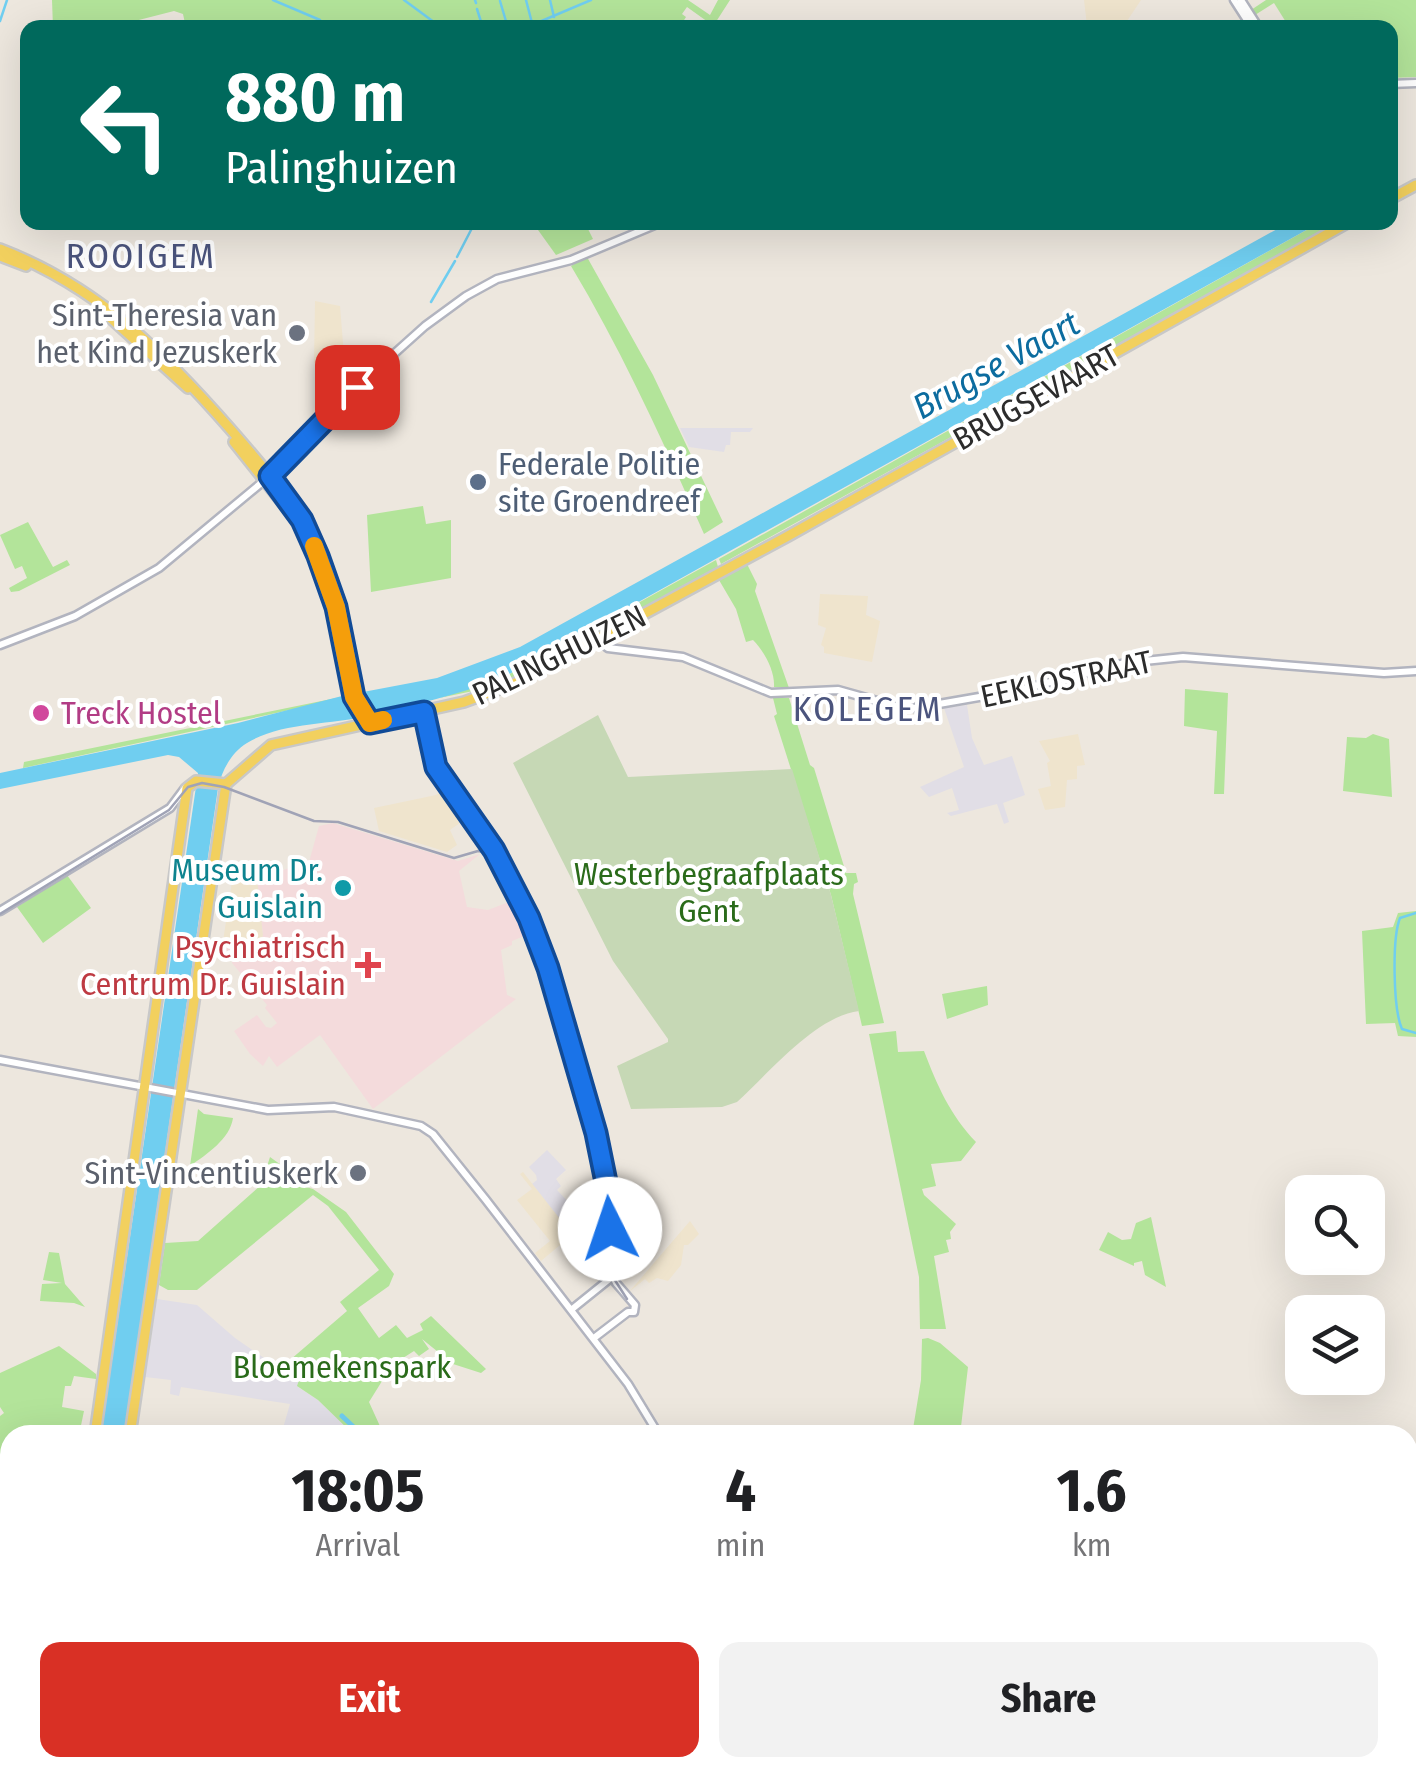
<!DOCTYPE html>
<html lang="en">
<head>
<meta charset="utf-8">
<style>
  body { margin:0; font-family:"Fira Sans Condensed",sans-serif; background:#f2f2f2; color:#202124; height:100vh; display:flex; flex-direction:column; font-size:38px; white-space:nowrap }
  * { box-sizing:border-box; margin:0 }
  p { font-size:32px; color:#757577 }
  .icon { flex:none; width:55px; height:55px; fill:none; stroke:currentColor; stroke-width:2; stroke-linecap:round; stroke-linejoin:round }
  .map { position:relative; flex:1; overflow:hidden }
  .sheet { position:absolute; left:0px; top:1425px; width:1418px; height:352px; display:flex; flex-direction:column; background:#fff; border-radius:30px 30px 0 0; box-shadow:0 10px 40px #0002 }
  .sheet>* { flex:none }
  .guide { position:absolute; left:20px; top:20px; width:1378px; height:210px; border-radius:20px; box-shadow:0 10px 40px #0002; background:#00695c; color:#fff; overflow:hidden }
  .tools { position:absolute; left:1285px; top:1175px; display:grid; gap:20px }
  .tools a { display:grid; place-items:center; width:100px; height:100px; border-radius:20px; background:#fff; box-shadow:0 10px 40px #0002; font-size:50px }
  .pin { position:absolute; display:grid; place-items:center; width:85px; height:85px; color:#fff; margin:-42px; border-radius:20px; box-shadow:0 5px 15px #0006 }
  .me { position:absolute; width:110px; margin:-55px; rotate:356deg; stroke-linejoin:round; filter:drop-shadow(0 0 8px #0008) }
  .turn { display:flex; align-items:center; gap:35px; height:210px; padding:0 40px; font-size:45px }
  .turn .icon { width:130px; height:130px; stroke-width:2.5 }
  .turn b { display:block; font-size:70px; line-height:85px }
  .eta { display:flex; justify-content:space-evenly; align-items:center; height:170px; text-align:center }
  .eta b { font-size:60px; font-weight:700; line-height:70px }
  .button { display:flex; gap:20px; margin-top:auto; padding:20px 40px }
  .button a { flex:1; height:115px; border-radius:20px; background:#d93025; color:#fff; font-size:40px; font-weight:700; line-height:115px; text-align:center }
  .button a+a { background:#f2f2f2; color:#202124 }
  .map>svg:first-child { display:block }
  .industrial { fill:#e1dee6 }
  .education { fill:#efe4cd }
  .medical { fill:#f4dbdc }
  .green { fill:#b3e49a }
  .cemetery { fill:#c6d8b5 }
  .water { fill:#70cef0 }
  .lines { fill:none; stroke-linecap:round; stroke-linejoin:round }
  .stream { stroke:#70cef0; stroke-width:2.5 }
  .canal { stroke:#70cef0; stroke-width:5 }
  .tertiary-casing { stroke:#b2b4bf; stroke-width:11 }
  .primary-casing { stroke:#c8c8c8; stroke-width:14 }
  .tertiary { stroke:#fff; stroke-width:6 }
  .primary { stroke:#f2d05e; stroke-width:9 }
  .tram { stroke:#a0a3b6; stroke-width:2.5 }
  .rail-casing { stroke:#a0a3b6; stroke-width:6 }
  .rail { stroke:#fff; stroke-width:2.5; stroke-dasharray:8; stroke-linecap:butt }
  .route-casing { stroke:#114b97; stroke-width:25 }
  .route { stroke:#1a73e8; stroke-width:18 }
  .slow { stroke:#f59e0b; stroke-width:18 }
  .worship-dot { fill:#6b7280; stroke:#fff; stroke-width:4 }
  .service-dot { fill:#5c6f8a; stroke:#fff; stroke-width:4 }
  .hotel-dot { fill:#d1479c; stroke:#fff; stroke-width:4 }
  .culture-dot { fill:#0f9aa8; stroke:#fff; stroke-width:4 }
  .health-dot { fill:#e0444e; stroke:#fff; stroke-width:4 }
  .labels { text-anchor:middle; stroke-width:8; stroke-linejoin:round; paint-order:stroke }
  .worship-label { font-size:32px; fill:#5b616d; stroke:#fff; text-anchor:end }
  .street-label { font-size:32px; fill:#2c2c2c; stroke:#fff }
  .service-label { font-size:32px; fill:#4e5e75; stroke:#fff; text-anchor:start }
  .hotel-label { font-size:32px; fill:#b23c85; stroke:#fff; text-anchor:start }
  .culture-label { font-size:32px; fill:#0d838f; stroke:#fff; text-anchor:end }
  .park-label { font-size:32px; fill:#2a6b1a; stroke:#fff }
  .health-label { font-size:32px; fill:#be3a42; stroke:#fff; text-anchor:end }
  .neighbourhood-label { font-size:35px; letter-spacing:2.5px; fill:#4b547d; stroke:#fff }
  .water-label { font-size:35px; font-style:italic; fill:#0c6c9f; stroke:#fff }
</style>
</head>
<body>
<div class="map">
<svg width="1416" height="1777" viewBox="0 0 1416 1777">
  <rect width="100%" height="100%" fill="#ede7de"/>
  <!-- industrial -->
  <path class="industrial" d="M680,428H753L750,432H731L730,445H726L724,452L689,447Z
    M967,705L972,738L984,765L1012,756L1025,795L1003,803L1009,822L1004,824L997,804L951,816L947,813L959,810L952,788L929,797L920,787L964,767L944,708Z
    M547,1150L566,1170L556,1179L561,1186L557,1190L572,1206L560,1220L532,1184L537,1180L536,1175L529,1167Z
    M157,1299L197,1305L235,1338L299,1382L298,1387L318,1400L354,1435H281L290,1404L181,1387L179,1396L170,1394L171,1380L145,1377Z
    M290,1768H419L422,1770L421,1777H290Z
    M738,1768H917L932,1777H744Z"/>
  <!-- education -->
  <path class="education" d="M1084,0H1141L1123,27L1110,28L1103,23L1087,26Z
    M315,301L340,306L346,381L314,363Z
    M820,594L868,596L866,615L880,621L872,662L824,653V647L821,645L826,628L818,625Z
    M1078,734L1085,765L1077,766V779L1067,780L1065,807L1045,810L1038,789L1051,786L1047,763L1050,761L1039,741Z
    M444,790L464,820L450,830L457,845L447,852L379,831L374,808L436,795Z
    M233,875L257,878L263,935L261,944L222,948Z
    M523,1172L560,1219L565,1213L580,1231H587L588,1243L603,1244V1248H584L573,1256L560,1245L541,1261L535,1253L550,1241L517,1200L532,1189L520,1174Z
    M690,1221L699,1234L688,1245H684L681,1265L668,1281L657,1278L649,1283L645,1279L629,1292Z"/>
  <!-- medical -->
  <path class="medical" d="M333,823L458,861L480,854L459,871L467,907L488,910L514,900L529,934L512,941V945L501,950L507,995L516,999L373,1109L320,1035L277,1067L269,1056L263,1066L250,1054L234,1031L257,1015L266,1027L271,1028L277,1023L265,1008L267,1005L232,963V958L222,948L261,943L263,935L257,878L309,862L319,826Z"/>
  <!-- green -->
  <path class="green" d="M52,0H688L710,15L718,0H730L712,28L705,27L708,22L687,7L682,14L686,17L679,28H186L183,14L174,11L131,22L132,27L53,28Z
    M1266,0H1416V77L1390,78V28L1289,27L1274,3L1255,15L1251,10Z
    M533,223H585L593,239L556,255Z
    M1319,223H1339L721,564L719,559Z
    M587,257L653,375L723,522L704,534C664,443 622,351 571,266Z
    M423,506L426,524L451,520V578L371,592L367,515Z
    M28,522L53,567L67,560L70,565L19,591L11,592L9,588L27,578L22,566L15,569L0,535Z
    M716,560L718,567L709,573L523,674L493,687L439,698L502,678Z
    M747,564L757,584L755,591L789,688L774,687C775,671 764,651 753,640L746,642L736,609L719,580Z
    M1185,689L1228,693L1224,794H1214L1217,731L1184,726Z
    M341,697L336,700L23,768L24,762Z
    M773,698H789L810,765L814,768L846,873H856L858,882L854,884L853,894L884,1023L862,1026L831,895L774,716L777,714Z
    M1373,734L1389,739L1392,797L1343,791L1347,737L1366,738Z
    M67,875L91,908L43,943L17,907Z
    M1416,911V1037L1398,1036L1395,1023L1366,1024L1362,931L1393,927L1398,913Z
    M987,986L988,1005L947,1019L942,994Z
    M896,1031L898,1052L924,1051C937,1085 950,1115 976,1142L961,1161L931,1164L936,1186L922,1189L924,1195L956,1224L950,1232L951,1239L946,1240L949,1252L934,1256L946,1329H920L919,1277L869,1034Z
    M198,1109L204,1114L233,1118C230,1139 207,1154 190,1166Z
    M270,1157L295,1175L303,1186L313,1189L346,1212L394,1274L389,1286L358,1308L379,1338L396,1325L407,1338L423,1330L420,1324L431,1316L486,1369L481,1373L453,1364L422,1339L429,1349L419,1356L414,1351L392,1365L369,1402L384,1435H354L318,1400L297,1386L299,1380L283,1366L347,1311L340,1302L379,1270L328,1206L313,1195L197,1290H168L159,1285L165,1243L198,1241L261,1185Z
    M1151,1217L1166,1287L1145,1275L1142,1261L1134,1263V1266L1099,1250L1108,1232L1122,1240L1131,1239L1136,1223Z
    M49,1252L59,1253L65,1284L85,1307L74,1303L40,1301L42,1284L62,1283L43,1280Z
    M928,1338L940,1343L968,1367L960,1435H912L921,1380L922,1339Z
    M59,1346L96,1374V1379L74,1376L71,1386H65L62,1407L84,1411L79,1435H10V1483L0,1487V1416L4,1413L0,1407V1373Z
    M503,1768H667L654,1777H494Z"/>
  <!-- cemetery -->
  <path class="cemetery" d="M598,715L628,777L792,769L831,895L859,1011C816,1016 769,1073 737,1102L722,1107L631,1109L617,1066L668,1042V1039L613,961L513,763Z"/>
  <!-- water -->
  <path class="water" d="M1288,223H1319L502,678C459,695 412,705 368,716C330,725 281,722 247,743C231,753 222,770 218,788L124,1435H101L198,773L179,757L168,755L0,789V773L238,723L342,696L437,678L520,647Z"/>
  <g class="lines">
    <!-- stream -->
    <path class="stream" d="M273,0L320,20
      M404,0L442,28
      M475,0L476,3
      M526,0L532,23
      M550,0L554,17
      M500,1L508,28
      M477,9L483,28
      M0,21L7,0
      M525,28L591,0
      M457,257L471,230
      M431,302L455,261
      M1416,913L1400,918C1392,938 1393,1009 1402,1029L1416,1033
      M497,1777L507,1768"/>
    <!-- canal -->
    <path class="canal" d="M292,1365L294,1378
      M342,1416L362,1435
      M707,1768L716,1777"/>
    <defs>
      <path id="tertiary" d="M1234,0L1252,28
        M1241,0L1259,28
        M1390,84L1416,83
        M597,640L608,648L683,657L771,693L838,690L895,706L916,708L1019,690L1125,663L1183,657L1384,673L1416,671
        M0,645L75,616L159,568L272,474L357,387L425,326L466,296L497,279L571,260L662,222
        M424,711L438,771L494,850L522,903L549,968L601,1155L608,1207L609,1269L616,1283L635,1305L634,1312H628L594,1338
        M475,827L495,858
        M0,911L170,808L185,788
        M0,1060L268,1110L334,1107L421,1126L433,1134L486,1200L628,1384L659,1435
        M571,1310L612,1277
        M975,1768L989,1777"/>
      <path id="primary" d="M1390,199L1416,185
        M0,249C99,287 164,353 232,431C266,470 299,508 319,557C330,585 339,615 345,645C348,661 348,682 354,697C358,706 365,715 370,723
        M0,256L26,266
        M103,311L188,388
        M234,442L290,512
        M226,784L271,745L464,702L518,682L788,536L1349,222
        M95,1435L187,788L196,781L226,784
        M130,1435L226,784
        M44,1777L46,1768
        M79,1777L81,1768"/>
    </defs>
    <!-- tertiary casing -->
    <use href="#tertiary" class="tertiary-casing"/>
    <!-- primary casing -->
    <use href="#primary" class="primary-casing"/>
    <!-- tertiary -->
    <use href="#tertiary" class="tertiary"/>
    <!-- primary -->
    <use href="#primary" class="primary"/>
    <!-- tram -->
    <path class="tram" d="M0,914L169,810L188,787L202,783L224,787L314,821L338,822L454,858L478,851L489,853L521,904L549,972L601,1160L608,1217L609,1271L627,1299"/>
    <defs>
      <path id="rail" d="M942,1768L957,1777
        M477,1777L486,1768"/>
    </defs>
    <!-- rail casing -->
    <use href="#rail" class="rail-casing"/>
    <!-- rail -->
    <use href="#rail" class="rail"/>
  </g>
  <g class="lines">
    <defs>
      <path id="route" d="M357,387L270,476L302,520L318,556L336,607L354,697L370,723L424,712L436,767L494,850L529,918L548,968L596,1133L606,1182L610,1229"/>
    </defs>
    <!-- route casing -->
    <use href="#route" class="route-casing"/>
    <!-- route -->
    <use href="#route" class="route"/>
    <!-- slow -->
    <path class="slow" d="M314,546L336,607L354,697L370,723L383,720"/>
  </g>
  <!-- markers -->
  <g class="worship-dot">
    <circle cx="297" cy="333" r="10"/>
    <circle cx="358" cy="1173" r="10"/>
  </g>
  <circle class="service-dot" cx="478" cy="482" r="10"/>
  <circle class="hotel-dot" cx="41" cy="713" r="10"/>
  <circle class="culture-dot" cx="343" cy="888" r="10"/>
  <path class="health-dot" d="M363 950h10v10h10v10h-10v10h-10v-10h-10v-10h10z"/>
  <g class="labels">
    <!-- worship labels -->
    <g class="worship-label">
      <text x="277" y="326">Sint-Theresia van<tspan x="277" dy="37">het Kind Jezuskerk</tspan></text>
      <text x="338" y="1184">Sint-Vincentiuskerk</text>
    </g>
    <!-- street labels -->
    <g class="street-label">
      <text transform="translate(1036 397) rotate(-29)" y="11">BRUGSEVAART</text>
      <text transform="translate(559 655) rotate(-26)" y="11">PALINGHUIZEN</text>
      <text transform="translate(1066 679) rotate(-12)" y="11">EEKLOSTRAAT</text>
    </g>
    <!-- service labels -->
    <g class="service-label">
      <text x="498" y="475">Federale Politie<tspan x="498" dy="37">site Groendreef</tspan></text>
    </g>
    <!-- hotel labels -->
    <g class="hotel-label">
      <text x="61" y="724">Treck Hostel</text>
    </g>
    <!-- culture labels -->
    <g class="culture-label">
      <text x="323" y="881">Museum Dr.<tspan x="323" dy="37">Guislain</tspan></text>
    </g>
    <!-- park labels -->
    <g class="park-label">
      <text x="709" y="885">Westerbegraafplaats<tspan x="709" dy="37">Gent</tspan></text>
      <text x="342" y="1378">Bloemekenspark</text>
    </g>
    <!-- health labels -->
    <g class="health-label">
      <text x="346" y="958">Psychiatrisch<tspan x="346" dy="37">Centrum Dr. Guislain</tspan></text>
    </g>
    <!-- neighbourhood labels -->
    <g class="neighbourhood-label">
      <text x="141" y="268">ROOIGEM</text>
      <text x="868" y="721">KOLEGEM</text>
    </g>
    <!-- water labels -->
    <g class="water-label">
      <text transform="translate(996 365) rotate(-29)" y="12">Brugse Vaart</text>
    </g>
  </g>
</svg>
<div class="tools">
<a><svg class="icon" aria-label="search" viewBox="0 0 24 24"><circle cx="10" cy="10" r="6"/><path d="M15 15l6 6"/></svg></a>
<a><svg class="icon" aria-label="layers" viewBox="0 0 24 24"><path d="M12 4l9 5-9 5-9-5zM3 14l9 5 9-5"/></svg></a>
</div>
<div class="pin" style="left:357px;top:387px;background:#d93025"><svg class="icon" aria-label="arrive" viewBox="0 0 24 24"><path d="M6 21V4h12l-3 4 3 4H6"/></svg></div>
<svg class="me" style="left:610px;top:1229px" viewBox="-20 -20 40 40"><circle r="19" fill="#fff"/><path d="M0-13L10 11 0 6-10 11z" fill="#1a73e8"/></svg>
<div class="guide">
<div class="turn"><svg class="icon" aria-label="left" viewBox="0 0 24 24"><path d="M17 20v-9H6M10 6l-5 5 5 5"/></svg><div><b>880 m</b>Palinghuizen</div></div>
</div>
<section class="sheet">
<div class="eta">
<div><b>18:05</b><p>Arrival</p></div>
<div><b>4</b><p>min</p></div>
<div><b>1.6</b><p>km</p></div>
</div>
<div class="button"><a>Exit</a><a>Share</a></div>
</section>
</div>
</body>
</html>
